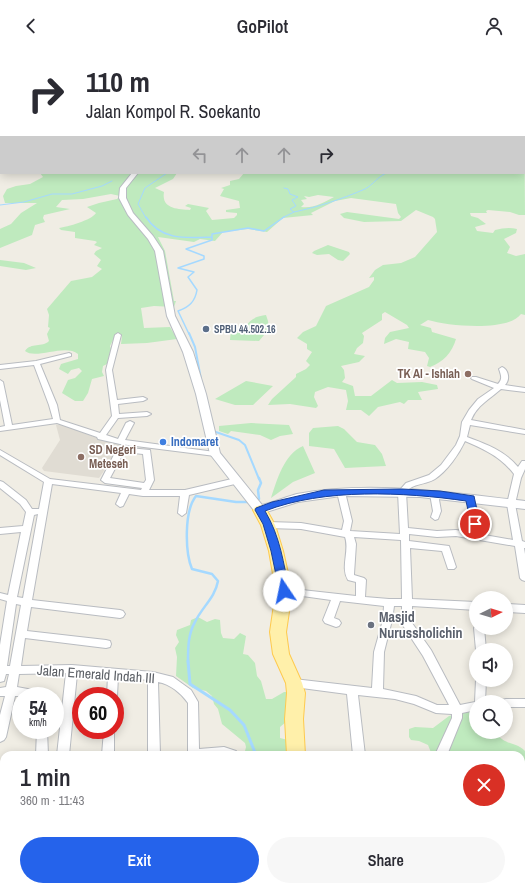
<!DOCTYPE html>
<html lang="en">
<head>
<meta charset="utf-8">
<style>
  body { margin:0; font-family:"Archivo Narrow",sans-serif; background:#f7f7f7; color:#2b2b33; height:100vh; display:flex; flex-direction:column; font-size:15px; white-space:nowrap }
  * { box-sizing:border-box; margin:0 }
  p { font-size:13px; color:#7c7c81 }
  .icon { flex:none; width:22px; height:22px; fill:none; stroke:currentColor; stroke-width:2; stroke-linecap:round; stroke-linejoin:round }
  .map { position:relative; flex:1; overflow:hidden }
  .drawer { position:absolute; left:0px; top:699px; width:525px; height:140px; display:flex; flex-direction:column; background:#fff; border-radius:12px 12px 0 0; box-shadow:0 2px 10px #0003 }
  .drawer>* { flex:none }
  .banner { position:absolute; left:0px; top:0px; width:525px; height:122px; box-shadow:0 2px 10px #0003; background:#fff; color:#2b2b33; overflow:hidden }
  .needle { width:26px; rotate:85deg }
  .tools { position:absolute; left:469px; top:539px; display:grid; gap:8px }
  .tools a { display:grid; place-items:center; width:44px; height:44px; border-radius:50%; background:#fff; box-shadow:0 2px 10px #0003; font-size:20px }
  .speed { position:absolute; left:12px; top:635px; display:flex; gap:8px; font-size:20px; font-weight:700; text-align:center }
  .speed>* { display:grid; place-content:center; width:52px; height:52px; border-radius:50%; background:#fff; box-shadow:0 2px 10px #0003; line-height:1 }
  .speed small { font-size:10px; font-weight:400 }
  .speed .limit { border:6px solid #d22; background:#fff; color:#111 }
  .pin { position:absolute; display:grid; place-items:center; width:34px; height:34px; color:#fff; margin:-17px; border:2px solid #fff; border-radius:50%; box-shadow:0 1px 4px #0007 }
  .me { position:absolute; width:44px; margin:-22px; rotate:349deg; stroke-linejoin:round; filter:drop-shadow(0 0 3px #0008) }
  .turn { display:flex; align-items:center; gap:14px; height:84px; padding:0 20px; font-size:18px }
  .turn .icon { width:52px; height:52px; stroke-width:2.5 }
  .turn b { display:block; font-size:28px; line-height:34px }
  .lanes { display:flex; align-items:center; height:38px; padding:0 20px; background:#0003; justify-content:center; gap:20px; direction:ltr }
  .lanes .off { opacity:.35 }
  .round { display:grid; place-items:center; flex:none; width:42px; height:42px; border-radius:21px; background:#f7f7f7 }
  .head { display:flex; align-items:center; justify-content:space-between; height:68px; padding:0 20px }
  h1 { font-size:24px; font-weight:600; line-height:30px }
  .action { display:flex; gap:8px; margin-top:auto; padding:8px 20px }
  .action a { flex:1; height:46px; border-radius:24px; background:#2563eb; color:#fff; font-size:16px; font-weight:600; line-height:46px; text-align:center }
  .action a+a { background:#f7f7f7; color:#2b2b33 }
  header { display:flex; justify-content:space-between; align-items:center; height:52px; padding:0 20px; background:#fff; font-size:18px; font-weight:600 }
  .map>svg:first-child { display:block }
  .education { fill:#e0dcd3 }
  .green { fill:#bfeabe; fill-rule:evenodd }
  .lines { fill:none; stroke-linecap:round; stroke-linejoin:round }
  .stream-far4 { stroke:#a5d9ff; stroke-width:1 }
  .stream-far3 { stroke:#a5d9ff; stroke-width:1.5 }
  .stream-far2 { stroke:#a5d9ff; stroke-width:2 }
  .stream-far1 { stroke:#a5d9ff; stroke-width:2.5 }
  .stream { stroke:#a5d9ff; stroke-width:3 }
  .river { fill:#a5d9ff; fill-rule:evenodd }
  .street-casing { stroke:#b9bcc1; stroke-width:2 }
  .secondary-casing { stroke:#b9bdc3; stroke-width:2 }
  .primary-casing { stroke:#feca4e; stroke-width:2 }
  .street { fill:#fff; fill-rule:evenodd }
  .secondary { fill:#fff; fill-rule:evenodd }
  .primary { fill:#fff0aa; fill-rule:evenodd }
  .route { fill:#2563eb; stroke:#184099 }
  .service-dot { fill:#5c6f8a; stroke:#fff; stroke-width:1.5 }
  .education-dot { fill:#8d6e63; stroke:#fff; stroke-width:1.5 }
  .shop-dot { fill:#3f7fe0; stroke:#fff; stroke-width:1.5 }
  .worship-dot { fill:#6b7280; stroke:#fff; stroke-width:1.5 }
  .labels { text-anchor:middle; stroke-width:3.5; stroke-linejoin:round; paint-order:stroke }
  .far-service-label { font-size:10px; font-weight:bold; fill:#4e5e75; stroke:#fff; text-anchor:start }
  .education-label { font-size:12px; font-weight:bold; fill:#785e54; stroke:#fff; text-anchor:end }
  .shop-label { font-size:12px; font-weight:bold; fill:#366cbe; stroke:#fff; text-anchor:start }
  .near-worship-label { font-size:14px; font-weight:bold; fill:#5b616d; stroke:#fff; text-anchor:start }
  .near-street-label { font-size:14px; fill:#5c6066; stroke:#fff }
</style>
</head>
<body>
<header><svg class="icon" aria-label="back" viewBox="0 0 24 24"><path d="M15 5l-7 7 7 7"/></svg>GoPilot<svg class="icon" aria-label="person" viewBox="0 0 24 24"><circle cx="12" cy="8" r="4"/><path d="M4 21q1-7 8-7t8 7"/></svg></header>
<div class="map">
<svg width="525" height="839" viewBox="0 0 525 839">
  <rect width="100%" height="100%" fill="#f0ede4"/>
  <!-- education -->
  <path class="education" d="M63,372L94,385L122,393L99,426L44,419L42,416L60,388L56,373Z"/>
  <!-- green -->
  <path class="green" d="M524,29L525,163H519L510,160L488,158L486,159L487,161H470L471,164L478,166L486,172L475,175L477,179L493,181L495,178C503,176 510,175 517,177L516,181L504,187L510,195L507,201L516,204L525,202V263L521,262C508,280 448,274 428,268L420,273L431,276L432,280L456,287C452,301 443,310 430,315L427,314L429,306L425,300L408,297L409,290L396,287L384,292L385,286L390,280L409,276L407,273L385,260L382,262V268L362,281L364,284L363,291L357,296L354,302L365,304L359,310L341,314L344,318L345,326L342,330L353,334L355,344H371L392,328L397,331L422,330L437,333L438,337L418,340L422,348H408L404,352L400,350L378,355L369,364L361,358H346L348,349L346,338L328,335L315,340L314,345L318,354L316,356L290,352L268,353L272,347L296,325V322L306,317L310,313L306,309L312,300L307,297V292L297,286L303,280L316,274L326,254L369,235L374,228V225L369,226L375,218L383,213L401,211L415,205L437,180L435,167L433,165L416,158L401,169L364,170L344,166L340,162L347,160L399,167L401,165L398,161L396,152L351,146L335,149L311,161L313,163L283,166L267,180L248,177L223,180L215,189L200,187L194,190L158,185L165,199L174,249H176L174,255L154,254L141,256L144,276L170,275L177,287L147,291L121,292L122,284H115L110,294L111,297L107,312L103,314L102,320L104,324L92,327L88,341L83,349H75L62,341L68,328L75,326L82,319L79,316L71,318L68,322L59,317L61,312L78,307V302C65,291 36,308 25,299C31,290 42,296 49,289L47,282L50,276L48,275L49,263L47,257L71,229L92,225L102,217L97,214L101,208L94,202L96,199L102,196L94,193L97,190L95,189L75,186V180L61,178L59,176C67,175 92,168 96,161L87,155L99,151L117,147L120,144L111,142L83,147L62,148L56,155L70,157L44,163L43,166L45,170L35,173L32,183L0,196V177L11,172L21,161L37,151H5L3,144L7,137L16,134L30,132L43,125L40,121H177L173,127L155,136L164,140C161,157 178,157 190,158L191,156L185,154L188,152L209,156L206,159L212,168L234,166L237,163V161L226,160V158L240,156L239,149L220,144L224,137L221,136L230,133V129L239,127L244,121H524ZM318,143L334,145C324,150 314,157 301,155L304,152L301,148L307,147L304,144L309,145Z
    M328,193L349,200L350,202L343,209L338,208L329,202L317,203L312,201L314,199Z
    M0,208L24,211L36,216L26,218L0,214Z
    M266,263L268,269L269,277L259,289L230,288L231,277H245C248,268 256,264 266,263Z
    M246,329L273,334L253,353H235L215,347Z
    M251,371L289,373L293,382L280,384L271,388L260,383L231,379L228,382L219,379V374Z
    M338,374L344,377L357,390L375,393L382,402L386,414L345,416L334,397L309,394V381L313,376Z
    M303,394L315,421L293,430L271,446C277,428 284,402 303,394Z
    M198,565L207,570L215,567L220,568L221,581L223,586L234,587L240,581L246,584L243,602L248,603L255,611L257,624L261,629L266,647H272L284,640H288L287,669L280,675V686L288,688L292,703H244L246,695L245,691L222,672L218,657L214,652L212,644L206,639L193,636L176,624L177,605L175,596L179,590L176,583L177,578L190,573L191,568Z
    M476,657V680H496C504,694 515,689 525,699V839H497L502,835H521V703H432L428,693L419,689L411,688L409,685V677L415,675L433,676L449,664Z
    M260,835H330V839H259Z"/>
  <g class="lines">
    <!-- stream-far4 -->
    <path class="stream-far4" d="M344,0L353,1
      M423,0L425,1
      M322,1L325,0
      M0,153L24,150L52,142H72L102,134L112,129
      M294,160C318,155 342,147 365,137C373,133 379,123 387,121
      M146,166L138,152L145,136L167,121
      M282,166L294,160L290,157L296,154L292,148L298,145L290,142L288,137L284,136"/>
    <!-- stream-far3 -->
    <path class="stream-far3" d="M146,165C161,189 187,186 212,185
      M189,282L178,259C189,255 195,250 197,238L188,225L194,220L178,216L204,207V204L186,197L212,188V182L248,176L264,179L284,165"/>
    <!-- stream-far2 -->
    <path class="stream-far2" d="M189,281L195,295L201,327
      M213,379L239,388L245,393L259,427"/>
    <!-- stream-far1 -->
    <path class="stream-far1" d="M255,448L259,447L258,438L261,431L259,426
      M188,610C188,596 188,582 195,570C202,555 215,546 218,529L212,522L192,517C185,500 184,459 196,444L236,450H249"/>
    <!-- stream -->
    <path class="stream" d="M188,609L190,632L230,658L244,673L256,703
      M125,835L128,839
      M255,835V839
      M0,838L2,839
      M12,839L26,835"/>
    <!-- river -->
    <path class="river" d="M518,0H525V2L524,1Z"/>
    <defs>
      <path id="street" d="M81,0H85L80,1Z
        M115,0H120L119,1Z
        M118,281L121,283L112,318L117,348L143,345L147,347L143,349L118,352L119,362L147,360L151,362L147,364L118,366L106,383L118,387L126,371L130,369L134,371L125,388L215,400L219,402L218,404H215L120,392L98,387L97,385L57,371L0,379V375L5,374L0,348V328L3,330L12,373L53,367L49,353L34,313L0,317V313L36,309L69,301L71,302V304L40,312L57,353L60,368L100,381L112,364L106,318L115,283Z
        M502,315C509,318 510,328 505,333L525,336V340L501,337C490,347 477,353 471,368L525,378V382L470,373L467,385C486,392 505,399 518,415L522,409H525V417L521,426L515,452L522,489L525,490V496H524L525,502V529L522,528L520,526L515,494L456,484L437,485L409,482V489L449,494L456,515L454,517H448L442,499L410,496L412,547L476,550V558L412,554V571L431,598L460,653L475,650L476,628H486L485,650H476V658L462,661V666L447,703H435L452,666V662L436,661L414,652L395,647L358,643L365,703H353L347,642L294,635L290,634L289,631L290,628L294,627L372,636L374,600L383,568L384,554L340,549L334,566L339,568L341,571L339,574L336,575L325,571L323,568L331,548L281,541L279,539L281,537L284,536L356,544V530L348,528C340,515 350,499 345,485L301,477L268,476L264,473L268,470L301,471L342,478L344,469L337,440L341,437L345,440L352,469L350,479L400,482L398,440L406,431L429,423L441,413L456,393L460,384L462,370L469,358L478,347L494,336L472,327L471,326L472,325H476L498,332C503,327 501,323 499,317ZM465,389C484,397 501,405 514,422L507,452L513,488L456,478L437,479L408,476L406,440C413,431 425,433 435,427C447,419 459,402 465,389ZM354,485L401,488L402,547H389L365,545L366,528L364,526L354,523V522L356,492ZM394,554H402V572L423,604L449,653H437L416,644L383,637L384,600L392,568Z
        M118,395L150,398L154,428L149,438H185L236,426L240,429L239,431L189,443L186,461L182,464L178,461L180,444H143L129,442L123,454L120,455L116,452L121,441L52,432L32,548L120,558L123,559L125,562L123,565L120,566L31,555L27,579L106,588L110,589L111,592L110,595L106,596L25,586L21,614L72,613L153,620L173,625L191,638L198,650L199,697L224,695L236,699L238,703H188V651C181,641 170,632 158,630L160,703H148V628L118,625L117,644L115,647V644H107L108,624L77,622L69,703H57L66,621L19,622L17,635L33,638L37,644H15L6,685L4,688L0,690V663L5,644H0V636L6,635L9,622H6L4,629L0,630V593L7,549L0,547V541L8,543L21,480L0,482V476L23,474L26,460L20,452L0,436V429L3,430L26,448L32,457H39L44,430L0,403V398L50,427L141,438L142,436L105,431L101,428ZM124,400L143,402L146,428L144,431L110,426ZM38,462L23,546L17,545L34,463ZM16,552L21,553L10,614H7Z
        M434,439L438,442L441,459L438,467L435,468L431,465L433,459L430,442Z
        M471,444L475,447L479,472L475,475L471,472L467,447Z
        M506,552L525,553V561L506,560Z
        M476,573V576H484L486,598H476L474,576Z
        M506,647H525V655H506V650H501L502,648Z
        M37,678H47L48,703H36Z
        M104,678H114V703H102Z
        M0,825L4,826V835H9L8,836L4,838L0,837Z
        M147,835H159V839H147Z
        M192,835H204V839H192Z
        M241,835H253V839H241Z
        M382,835H395L396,839H383Z"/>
      <path id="secondary" d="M40,0H44V1H40Z
        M132,121H138L126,136V146L133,161L153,184L163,199L175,264L193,300L206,342L220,401L262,453C274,450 286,445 297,442C372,428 450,441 525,449V457L420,445L341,444L298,450L260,462L256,461L210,402L196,342L183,300L167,264L155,199L148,187L128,163L119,146L120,136Z"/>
      <path id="primary" d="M260,453L265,455L275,473L283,499L292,539L286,580L289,602L302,631L305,641L303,667L305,703H287L285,667L287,641L286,631L273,602L270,580L276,539L269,499L261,473L253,458L255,455Z
        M285,835H305V839H285Z"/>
    </defs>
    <!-- street casing -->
    <use href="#street" class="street-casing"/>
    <!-- secondary casing -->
    <use href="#secondary" class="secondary-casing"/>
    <!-- primary casing -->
    <use href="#primary" class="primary-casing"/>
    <!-- street -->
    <use href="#street" class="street"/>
    <!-- secondary -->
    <use href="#secondary" class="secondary"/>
    <!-- primary -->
    <use href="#primary" class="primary"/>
  </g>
  <!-- route -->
  <path class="route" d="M402,437L440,439L474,444L480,472L475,476L471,472L466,449C404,440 324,436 265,459C280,484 284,512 289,539L288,542H280L271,499L263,472L255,458L256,456L272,450L324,438Z"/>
  <!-- markers -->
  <circle class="service-dot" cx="206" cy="277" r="4"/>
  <g class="education-dot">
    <circle cx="468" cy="322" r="4"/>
    <circle cx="81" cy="405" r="4"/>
  </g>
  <circle class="shop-dot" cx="163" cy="390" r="4"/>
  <circle class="worship-dot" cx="371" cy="573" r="4"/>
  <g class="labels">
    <!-- far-service labels -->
    <g class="far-service-label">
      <text x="214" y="281">SPBU 44.502.16</text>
    </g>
    <!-- education labels -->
    <g class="education-label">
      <text x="460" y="326">TK Al - Ishlah</text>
      <text x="89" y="402" text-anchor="start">SD Negeri<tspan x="89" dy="14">Meteseh</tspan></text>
    </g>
    <!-- shop labels -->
    <g class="shop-label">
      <text x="171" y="394">Indomaret</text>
    </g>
    <!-- near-worship labels -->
    <g class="near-worship-label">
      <text x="379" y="570">Masjid<tspan x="379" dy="16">Nurussholichin</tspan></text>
    </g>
    <!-- near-street labels -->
    <g class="near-street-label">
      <text transform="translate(96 622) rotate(4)" y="5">Jalan Emerald Indah III</text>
    </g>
  </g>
</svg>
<div class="tools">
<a><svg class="needle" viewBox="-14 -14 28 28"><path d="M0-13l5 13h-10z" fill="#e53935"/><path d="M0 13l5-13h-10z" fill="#7c7c81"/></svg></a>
<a><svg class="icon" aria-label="sound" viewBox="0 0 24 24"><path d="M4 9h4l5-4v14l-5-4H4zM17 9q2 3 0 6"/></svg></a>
<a><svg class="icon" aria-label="search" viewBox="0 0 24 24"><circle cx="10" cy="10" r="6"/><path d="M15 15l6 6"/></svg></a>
</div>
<div class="speed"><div>54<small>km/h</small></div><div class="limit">60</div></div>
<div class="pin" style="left:475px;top:472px;background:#d93025"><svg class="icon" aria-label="arrive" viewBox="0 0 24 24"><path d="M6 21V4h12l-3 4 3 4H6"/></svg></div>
<svg class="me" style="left:284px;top:539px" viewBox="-20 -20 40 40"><circle r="19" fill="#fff"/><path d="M0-13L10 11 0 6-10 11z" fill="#2563eb"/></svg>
<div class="banner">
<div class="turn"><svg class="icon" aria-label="right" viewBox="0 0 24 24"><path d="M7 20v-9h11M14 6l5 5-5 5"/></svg><div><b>110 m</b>Jalan Kompol R. Soekanto</div></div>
<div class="lanes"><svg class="icon off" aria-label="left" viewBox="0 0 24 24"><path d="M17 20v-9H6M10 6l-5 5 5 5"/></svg><svg class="icon off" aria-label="ahead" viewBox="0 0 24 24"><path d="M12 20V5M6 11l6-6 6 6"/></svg><svg class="icon off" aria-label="ahead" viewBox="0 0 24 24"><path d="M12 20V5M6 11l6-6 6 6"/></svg><svg class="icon" aria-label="right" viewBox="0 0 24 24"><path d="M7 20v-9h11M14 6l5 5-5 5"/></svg></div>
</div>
<section class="drawer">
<div class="head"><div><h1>1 min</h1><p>360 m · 11:43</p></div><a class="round" style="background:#d93025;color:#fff"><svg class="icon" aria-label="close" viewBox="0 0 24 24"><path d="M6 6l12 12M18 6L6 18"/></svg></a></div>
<div class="action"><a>Exit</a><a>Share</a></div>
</section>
</div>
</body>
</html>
